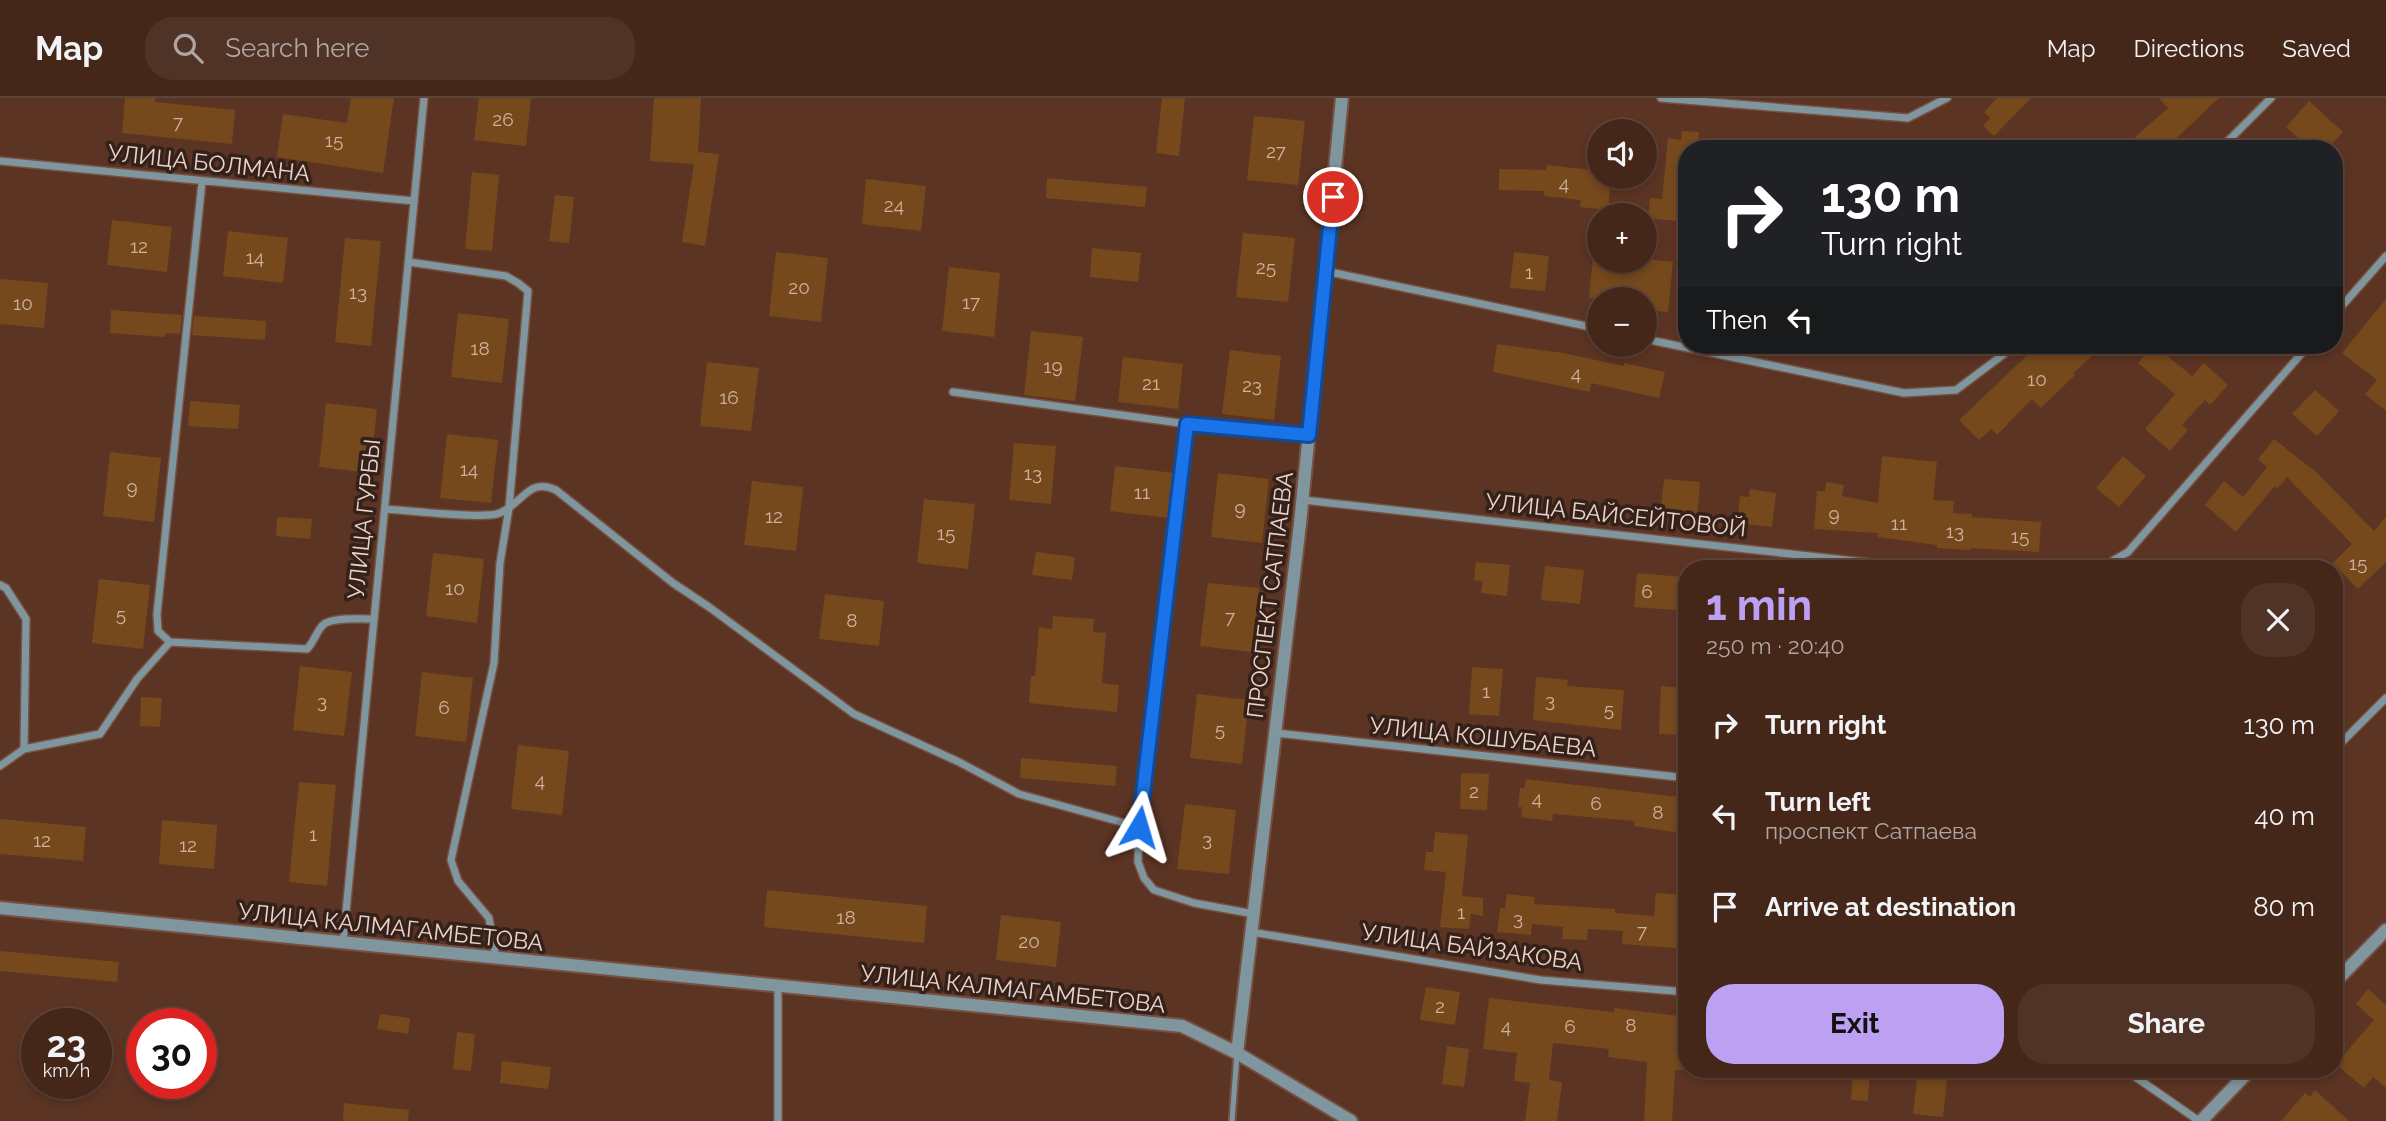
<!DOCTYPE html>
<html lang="en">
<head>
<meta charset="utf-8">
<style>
  body { margin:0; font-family:Raleway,sans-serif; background:#4f3327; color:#f1f3f6; height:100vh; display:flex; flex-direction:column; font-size:26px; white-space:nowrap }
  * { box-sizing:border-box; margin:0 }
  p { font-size:23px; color:#b0a5a2 }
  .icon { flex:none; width:38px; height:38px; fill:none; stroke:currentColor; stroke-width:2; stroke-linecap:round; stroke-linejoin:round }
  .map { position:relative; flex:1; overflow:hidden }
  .details { position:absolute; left:1678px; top:462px; width:665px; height:518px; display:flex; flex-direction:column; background:#45271a; border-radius:28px; box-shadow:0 4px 10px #0003,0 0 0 2px #5d4439 }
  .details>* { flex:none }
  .hud { position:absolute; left:1678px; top:42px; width:665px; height:214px; border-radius:28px; box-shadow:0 4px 10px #0003,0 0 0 2px #5d4439; background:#202124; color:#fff; overflow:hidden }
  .fabs { position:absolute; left:1587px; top:21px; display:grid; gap:14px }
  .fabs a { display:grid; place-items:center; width:70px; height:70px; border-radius:50%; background:#45271a; box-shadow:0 4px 10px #0003,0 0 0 2px #5d4439; font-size:35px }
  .speed { position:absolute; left:21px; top:910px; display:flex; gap:14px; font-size:35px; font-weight:700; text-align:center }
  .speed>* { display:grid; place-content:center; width:91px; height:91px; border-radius:50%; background:#45271a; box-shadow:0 4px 10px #0003,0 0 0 2px #5d4439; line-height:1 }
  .speed small { font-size:18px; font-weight:400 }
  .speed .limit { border:10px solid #d22; background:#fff; color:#111 }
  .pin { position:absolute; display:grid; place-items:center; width:60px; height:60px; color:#fff; margin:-30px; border:4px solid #fff; border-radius:50%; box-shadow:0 2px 7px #0007 }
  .me { position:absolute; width:77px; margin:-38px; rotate:7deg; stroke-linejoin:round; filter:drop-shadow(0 0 5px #0008) }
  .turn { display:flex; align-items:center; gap:24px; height:147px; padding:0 28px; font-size:32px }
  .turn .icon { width:91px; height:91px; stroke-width:2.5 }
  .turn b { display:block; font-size:49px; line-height:60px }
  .then { display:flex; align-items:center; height:66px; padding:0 28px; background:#0003; gap:14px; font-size:26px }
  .round { display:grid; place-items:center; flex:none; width:74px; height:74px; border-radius:28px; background:#4f3327 }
  .summary { display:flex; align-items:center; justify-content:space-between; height:119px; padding:0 28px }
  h1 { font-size:42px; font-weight:700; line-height:52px; color:#bca0f2 }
  .cta { display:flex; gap:14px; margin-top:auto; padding:14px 28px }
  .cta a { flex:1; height:80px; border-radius:28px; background:#bca0f2; color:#111; font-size:28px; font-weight:700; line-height:80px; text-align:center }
  .cta a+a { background:#4f3327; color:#f1f3f6 }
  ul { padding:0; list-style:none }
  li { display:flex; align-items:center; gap:21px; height:91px; padding:0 28px }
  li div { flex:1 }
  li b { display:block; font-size:26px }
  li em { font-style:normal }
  header { display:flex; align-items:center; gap:42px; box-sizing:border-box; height:98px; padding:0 35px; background:#45271a; border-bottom:2px solid #5d4439 }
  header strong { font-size:33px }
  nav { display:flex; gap:38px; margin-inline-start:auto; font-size:24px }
  .search { width:490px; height:63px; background:#4f3327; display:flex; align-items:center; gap:18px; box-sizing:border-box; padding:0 24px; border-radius:28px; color:#b0a5a2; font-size:26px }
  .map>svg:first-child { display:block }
  .building { fill:#75491c }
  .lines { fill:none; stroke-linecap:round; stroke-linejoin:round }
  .service-casing { stroke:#765141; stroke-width:9 }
  .minor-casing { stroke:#765141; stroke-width:10 }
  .tertiary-casing { stroke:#765141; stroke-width:16 }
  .service { stroke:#80969f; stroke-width:5 }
  .minor { stroke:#80969f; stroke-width:7 }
  .tertiary { stroke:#80969f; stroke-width:12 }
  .route-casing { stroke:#114b97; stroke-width:18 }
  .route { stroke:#1a73e8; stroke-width:12 }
  .labels { text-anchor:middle; stroke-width:7; stroke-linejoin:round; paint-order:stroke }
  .number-label { font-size:19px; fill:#cfb19e }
  .street-label { font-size:23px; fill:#edd4ca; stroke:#34211a }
</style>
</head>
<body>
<header>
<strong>Map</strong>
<div class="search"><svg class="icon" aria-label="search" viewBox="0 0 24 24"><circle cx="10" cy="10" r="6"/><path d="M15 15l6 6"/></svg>Search here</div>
<nav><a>Map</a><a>Directions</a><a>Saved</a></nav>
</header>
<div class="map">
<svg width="2386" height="1023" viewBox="0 0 2386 1023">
  <rect width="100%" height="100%" fill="#5c3423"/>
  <!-- building -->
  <path class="building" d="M125,0H155V4L235,12L232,46L122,35Z
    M351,0H394L383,75L277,59L283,16L347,25Z
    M479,0H531L526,48L474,42Z
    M654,0H701L698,54L719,56L705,148L682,144L694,66L650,63Z
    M1162,0H1185L1179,58L1156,55Z
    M1997,0H2031L1994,38L1983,28L1990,20L1984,14Z
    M2159,0H2219L2165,51H2141L2133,41L2168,10Z
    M2309,3L2343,34L2327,51H2310L2286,29Z
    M1254,18L1305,23L1298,87L1247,82Z
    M1682,33L1699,34L1698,51H1687V124L1648,120L1650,100L1662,101L1668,40L1681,42Z
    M1547,67L1600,73V79H1611L1608,112L1580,109L1581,102L1544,98V93L1499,92V71L1546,72Z
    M472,74L499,77L492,153L465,151Z
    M1047,80L1147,89L1145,109L1046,100Z
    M866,81L926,88L921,133L862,126Z
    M555,97L574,99L569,145L549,143Z
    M112,122L172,129L167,174L107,167Z
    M228,133L288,140L283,185L223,178Z
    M1243,135L1295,140L1288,204L1236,199Z
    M345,140L381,143L371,248L335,244Z
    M1092,150L1141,155L1138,184L1090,179Z
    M776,154L828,160L821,224L769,218Z
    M1514,154L1549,158L1545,193L1510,190Z
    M1593,161L1645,167V161L1673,164L1668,214L1645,212V201L1589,200Z
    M949,169L1000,175L994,239L942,233Z
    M0,181L48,185L44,230L0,226Z
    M2386,201V313L2365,296L2377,282L2342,255Z
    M111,212L182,217L180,236L166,235L165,239L110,235Z
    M458,215L509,221L502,285L451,279Z
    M194,218L266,223L265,242L192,237Z
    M1031,233L1083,239L1075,303L1024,297Z
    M1497,246L1563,255L1624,268V265L1665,274L1659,300L1591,285L1590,294L1493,274Z
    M2038,247H2104L2073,275L2075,277L2041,310L2032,301L1997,337L1991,331L1979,342L1959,322Z
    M2154,247L2192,278L2204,265L2228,287L2210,307L2205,302L2182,327L2188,332L2170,353L2145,331L2175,296L2138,265Z
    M1230,252L1281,258L1274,322L1222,316Z
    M1123,259L1183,266L1178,311L1118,304Z
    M707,264L759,270L751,333L700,328Z
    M2315,292L2339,313L2317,338L2292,316Z
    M190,303L240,307L238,331L188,328Z
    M326,305L377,311L370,375L319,369Z
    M447,336L498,342L491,405L440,400Z
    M2274,341L2316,374L2374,433L2386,419V464L2358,491L2333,465L2352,446L2287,379L2278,390L2275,388L2236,434L2205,407L2224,383L2243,399L2267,369L2258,361Z
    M1014,345L1056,348L1051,406L1009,402Z
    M110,354L161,360L154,424L103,418Z
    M1882,358L1937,364L1933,402L1954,403L1953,415L1972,416V419L2041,424L2039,454L1971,450L1970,452L1937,450V447L1878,439V435L1814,431L1817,393H1825L1826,384L1844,387L1842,398L1878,405Z
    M2123,358L2146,378L2119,409L2096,390Z
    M1115,368L1174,375L1169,420L1110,413Z
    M1218,375L1269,381L1262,445L1211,439Z
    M1664,381L1700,384L1697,420L1660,417Z
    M752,383L803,389L796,453L744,447Z
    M1750,391L1776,395L1772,429L1737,425L1740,398L1749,399Z
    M924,401L975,406L968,471L917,465Z
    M277,419L312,421L310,441L276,438Z
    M1036,454L1075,459L1072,482L1032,477Z
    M433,455L484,461L477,525L426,518Z
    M1476,464L1510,467L1507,498L1481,495L1483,483L1474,482Z
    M1545,468L1584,472L1580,506L1541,502Z
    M1637,475L1683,479L1682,494H1687V513L1634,509Z
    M99,481L150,487L143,551L92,545Z
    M1208,485L1259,490L1252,554L1200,548Z
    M825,496L884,503L879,548L819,541Z
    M1053,518L1094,521L1093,534L1106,535L1102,585L1119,587L1117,614L1029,605L1031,578H1035L1039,529L1052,531Z
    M300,568L352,574L344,638L293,632Z
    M1472,569L1503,571L1499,618L1469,616Z
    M422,574L473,580L466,644L415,638Z
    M1536,579L1568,582L1567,588L1624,592L1621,632L1533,622Z
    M1661,588L1686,590L1684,637L1659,636Z
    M1197,596L1249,602L1242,666L1190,660Z
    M141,599L162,600L160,629L140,628Z
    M518,647L569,653L562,717L511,711Z
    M1021,660L1117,668L1115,688L1020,680Z
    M1461,675L1489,676L1487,712L1460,711Z
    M1526,681L1687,700V736L1634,728L1635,723L1553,716L1552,723L1521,719L1522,709H1518L1520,690H1524Z
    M299,684L336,687L327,788L289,784Z
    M1185,706L1236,712L1229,776L1177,771Z
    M0,721L86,729L83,763L0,756Z
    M162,722L217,727L214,771L159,766Z
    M1435,734L1468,737L1462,798L1483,800V818L1471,816L1469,831L1440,829L1446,774L1424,772L1426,754H1433Z
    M767,792L927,808L924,845L764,829Z
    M1656,795L1687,797V851L1622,846L1623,833L1588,831L1587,842L1562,841L1563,829L1532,826L1531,837L1497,834L1500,810H1505L1507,796L1535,799L1534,806L1615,811V815L1654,818Z
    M1001,817L1061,824L1056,869L996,862Z
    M0,853L119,864L117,884L0,873Z
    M1426,889L1460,894L1455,927L1420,922Z
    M2368,891L2386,907V990L2373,979L2364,990L2336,966L2374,922L2356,906Z
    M1489,900L1614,914V910L1687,919V972H1675L1672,1023H1644L1647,964L1608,959L1609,951L1553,945L1549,982L1562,984L1557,1023H1525L1530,985L1514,983L1517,955L1483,951Z
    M380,916L410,920L408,936L377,931Z
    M457,934L475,936L471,973L453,971Z
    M1447,948L1469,951L1464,989L1442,986Z
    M502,963L551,969L548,991L500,985Z
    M1853,971L1870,972L1868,1003L1851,1002Z
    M1918,971H1948L1943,1019L1913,1016Z
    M2315,992L2349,1023H2281L2305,995L2310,999Z
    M344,1005L409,1012L408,1023H343Z"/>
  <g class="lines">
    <defs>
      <path id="service" d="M1232,1023L1237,955"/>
      <path id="minor" d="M1661,0L1908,20L1947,0
        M2220,51L2271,0
        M0,63L414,103
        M202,84L157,516L158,533L170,544L307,551C314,544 316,534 323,527C331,519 362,521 374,521
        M409,164L506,178L518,185L528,193L509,410L500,465L494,565L451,762L458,783L489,820L496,860
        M1325,173L1600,231
        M2334,217L2386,158
        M1645,241L1904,295L1956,292L2016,247
        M953,294L1187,326L1309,337
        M1187,326L1139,729L1138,764L1144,780L1154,792L1194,805L1254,816
        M1303,402L1926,471
        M385,411C406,412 485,422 500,415C523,405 529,379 556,392L673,485L709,509L854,616L959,664L1019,696L1139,729
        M2098,471L2128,454L2309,247
        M0,487L6,490L26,521L24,651
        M1276,635L1687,680
        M2334,652L2386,600
        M0,668L24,651L100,636L137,581L170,544
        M1251,834L1541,882L1687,894
        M343,845L424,0
        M2124,971L2199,1023
        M778,1023V889"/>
      <path id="tertiary" d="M0,810L1182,928L1237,955L1351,1023
        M2334,885L2386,832
        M1237,955L1300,426L1342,0
        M2201,1023L2251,971"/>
    </defs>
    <!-- service casing -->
    <use href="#service" class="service-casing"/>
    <!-- minor casing -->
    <use href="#minor" class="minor-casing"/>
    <!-- tertiary casing -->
    <use href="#tertiary" class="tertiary-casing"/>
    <!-- service -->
    <use href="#service" class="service"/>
    <!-- minor -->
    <use href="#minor" class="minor"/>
    <!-- tertiary -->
    <use href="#tertiary" class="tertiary"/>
  </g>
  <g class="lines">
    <defs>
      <path id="route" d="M1139,729L1187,326L1309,337L1333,99"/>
    </defs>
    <!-- route casing -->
    <use href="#route" class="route-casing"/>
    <!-- route -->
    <use href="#route" class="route"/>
  </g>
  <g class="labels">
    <!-- number labels -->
    <g class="number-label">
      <text x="503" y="28">26</text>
      <text x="178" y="31">7</text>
      <text x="334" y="49">15</text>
      <text x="1276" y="60">27</text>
      <text x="1564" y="92">4</text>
      <text x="894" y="114">24</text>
      <text x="139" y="155">12</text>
      <text x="255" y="166">14</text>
      <text x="1266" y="176">25</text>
      <text x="1529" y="181">1</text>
      <text x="799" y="196">20</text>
      <text x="358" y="201">13</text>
      <text x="971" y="211">17</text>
      <text x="23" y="212">10</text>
      <text x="480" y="257">18</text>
      <text x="1053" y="275">19</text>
      <text x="1576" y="282">4</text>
      <text x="2037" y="288">10</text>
      <text x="1151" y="292">21</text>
      <text x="1252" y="294">23</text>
      <text x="729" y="306">16</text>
      <text x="469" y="378">14</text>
      <text x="1033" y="382">13</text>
      <text x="132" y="396">9</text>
      <text x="1142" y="401">11</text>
      <text x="1240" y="417">9</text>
      <text x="1834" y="423">9</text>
      <text x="774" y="425">12</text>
      <text x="1899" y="432">11</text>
      <text x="1955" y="440">13</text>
      <text x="946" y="442">15</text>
      <text x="2020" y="445">15</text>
      <text x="2358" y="472">15</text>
      <text x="455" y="497">10</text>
      <text x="1647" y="500">6</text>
      <text x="121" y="523">5</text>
      <text x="1230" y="526">7</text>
      <text x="852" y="529">8</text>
      <text x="1486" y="600">1</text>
      <text x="1550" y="609">3</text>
      <text x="322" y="610">3</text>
      <text x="444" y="616">6</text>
      <text x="1609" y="618">5</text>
      <text x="1220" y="638">5</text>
      <text x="540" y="689">4</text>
      <text x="1474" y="700">2</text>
      <text x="1537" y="707">4</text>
      <text x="1596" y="712">6</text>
      <text x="1658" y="721">8</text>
      <text x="313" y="743">1</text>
      <text x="1207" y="748">3</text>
      <text x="42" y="749">12</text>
      <text x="188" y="754">12</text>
      <text x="1461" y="821">1</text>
      <text x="846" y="826">18</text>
      <text x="1518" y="827">3</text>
      <text x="1642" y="840">7</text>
      <text x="1029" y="850">20</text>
      <text x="1440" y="915">2</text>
      <text x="1631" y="934">8</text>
      <text x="1506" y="935">4</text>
      <text x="1570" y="935">6</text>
    </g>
    <!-- street labels -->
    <g class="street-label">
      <text transform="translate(209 65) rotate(6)" y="8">УЛИЦА БОЛМАНА</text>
      <text transform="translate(1616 417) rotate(6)" y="8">УЛИЦА БАЙСЕЙТОВОЙ</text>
      <text transform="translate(364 421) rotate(-84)" y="8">УЛИЦА ГУРБЫ</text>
      <text transform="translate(1270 497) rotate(-83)" y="8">ПРОСПЕКТ САТПАЕВА</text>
      <text transform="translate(1483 639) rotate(6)" y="8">УЛИЦА КОШУБАЕВА</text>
      <text transform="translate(391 829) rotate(6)" y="8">УЛИЦА КАЛМАГАМБЕТОВА</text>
      <text transform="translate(1472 849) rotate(8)" y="8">УЛИЦА БАЙЗАКОВА</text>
      <text transform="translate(1013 891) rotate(6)" y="8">УЛИЦА КАЛМАГАМБЕТОВА</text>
    </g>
  </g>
</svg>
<div class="fabs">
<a><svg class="icon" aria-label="sound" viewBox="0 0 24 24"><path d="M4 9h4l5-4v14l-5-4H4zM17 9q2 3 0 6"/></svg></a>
<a>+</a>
<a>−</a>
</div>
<div class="speed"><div>23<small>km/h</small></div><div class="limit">30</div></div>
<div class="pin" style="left:1333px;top:99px;background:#d93025"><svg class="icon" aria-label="arrive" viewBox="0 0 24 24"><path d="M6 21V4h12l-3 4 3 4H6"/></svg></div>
<svg class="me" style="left:1139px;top:729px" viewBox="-20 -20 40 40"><path d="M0-17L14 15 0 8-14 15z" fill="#1a73e8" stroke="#fff" stroke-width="4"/></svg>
<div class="hud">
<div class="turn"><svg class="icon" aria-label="right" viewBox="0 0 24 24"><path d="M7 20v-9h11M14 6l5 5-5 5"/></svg><div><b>130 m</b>Turn right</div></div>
<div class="then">Then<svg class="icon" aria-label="left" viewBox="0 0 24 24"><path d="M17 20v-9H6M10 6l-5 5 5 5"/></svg></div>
</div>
<section class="details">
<div class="summary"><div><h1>1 min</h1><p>250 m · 20:40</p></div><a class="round"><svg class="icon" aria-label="close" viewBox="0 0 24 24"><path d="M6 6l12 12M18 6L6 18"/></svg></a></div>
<ul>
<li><svg class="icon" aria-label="right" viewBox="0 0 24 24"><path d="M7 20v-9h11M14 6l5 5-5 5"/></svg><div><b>Turn right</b></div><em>130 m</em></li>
<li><svg class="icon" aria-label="left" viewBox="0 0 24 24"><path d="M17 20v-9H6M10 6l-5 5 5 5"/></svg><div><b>Turn left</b><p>проспект Сатпаева</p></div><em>40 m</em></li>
<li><svg class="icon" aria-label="arrive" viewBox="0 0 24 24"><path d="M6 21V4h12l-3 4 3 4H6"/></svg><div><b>Arrive at destination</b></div><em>80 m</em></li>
</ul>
<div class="cta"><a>Exit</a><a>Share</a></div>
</section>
</div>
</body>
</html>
